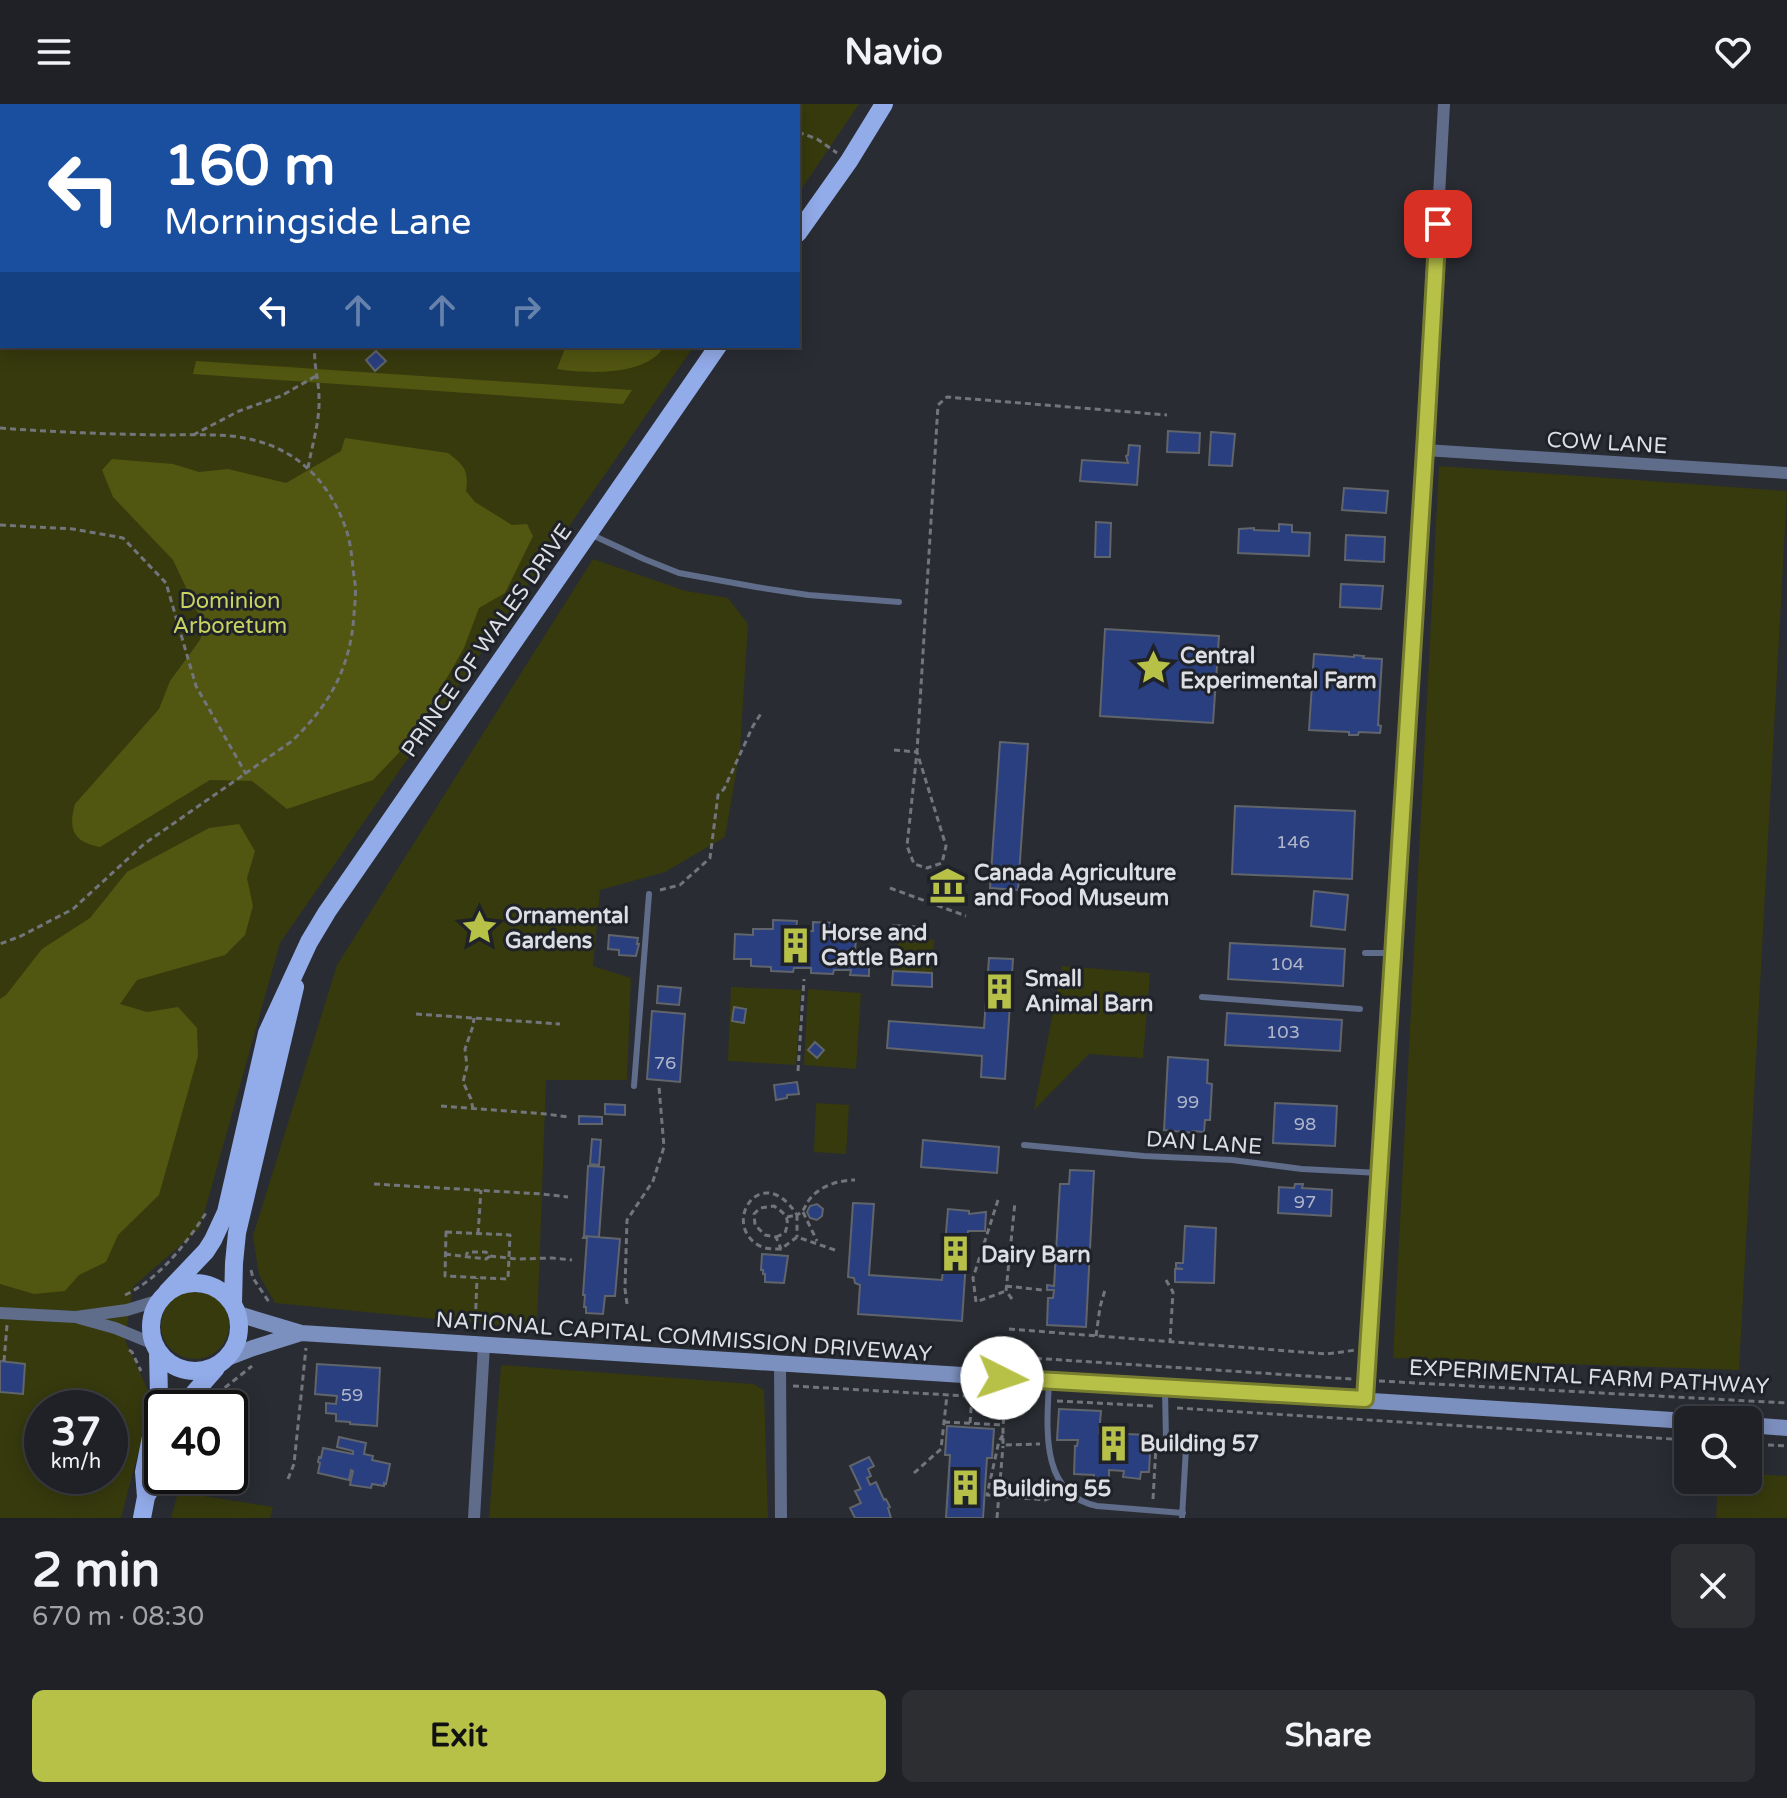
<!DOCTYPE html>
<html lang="en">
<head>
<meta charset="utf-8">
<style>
  body { margin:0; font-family:"Varela Round",sans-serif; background:#2c2e32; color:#f1f3f6; height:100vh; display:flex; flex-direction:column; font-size:30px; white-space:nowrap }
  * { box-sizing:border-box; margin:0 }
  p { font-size:26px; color:#a1a3a7 }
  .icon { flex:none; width:44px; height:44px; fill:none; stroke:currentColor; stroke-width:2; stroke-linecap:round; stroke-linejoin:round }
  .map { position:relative; height:1414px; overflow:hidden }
  .side { display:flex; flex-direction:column; background:#1f2126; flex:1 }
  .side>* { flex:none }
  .banner { position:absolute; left:0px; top:0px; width:800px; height:244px; box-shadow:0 4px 20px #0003,0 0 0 2px #3c3e43; background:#1a4fa0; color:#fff; overflow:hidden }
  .buttons { position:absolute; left:1674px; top:1302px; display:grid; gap:16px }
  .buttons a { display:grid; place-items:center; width:88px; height:88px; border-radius:12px; background:#1f2126; box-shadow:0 4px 20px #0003,0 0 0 2px #3c3e43; font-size:40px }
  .speed { position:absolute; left:24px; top:1286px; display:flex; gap:16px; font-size:40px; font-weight:700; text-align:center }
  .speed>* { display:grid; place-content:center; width:104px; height:104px; border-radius:50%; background:#1f2126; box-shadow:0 4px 20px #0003,0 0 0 2px #3c3e43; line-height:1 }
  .speed small { font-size:20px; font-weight:400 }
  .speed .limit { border:4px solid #111; border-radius:12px; background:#fff; color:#111 }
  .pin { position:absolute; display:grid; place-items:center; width:68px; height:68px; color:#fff; margin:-34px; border-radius:16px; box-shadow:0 4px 12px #0006 }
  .me { position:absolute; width:88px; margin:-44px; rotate:94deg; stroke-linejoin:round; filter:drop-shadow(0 0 6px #0008) }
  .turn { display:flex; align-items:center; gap:28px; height:168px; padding:0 32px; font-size:36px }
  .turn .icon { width:104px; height:104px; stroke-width:2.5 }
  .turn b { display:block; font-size:56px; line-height:68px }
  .lanes { display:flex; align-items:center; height:76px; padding:0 32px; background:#0003; justify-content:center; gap:40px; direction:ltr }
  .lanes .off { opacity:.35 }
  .round { display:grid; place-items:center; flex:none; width:84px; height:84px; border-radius:12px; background:#2c2e32 }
  .overview { display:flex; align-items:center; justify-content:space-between; height:136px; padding:0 32px }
  h1 { font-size:48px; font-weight:800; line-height:60px }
  .button { display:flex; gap:16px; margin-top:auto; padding:16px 32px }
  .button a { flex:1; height:92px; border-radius:12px; background:#b7c148; color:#111; font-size:32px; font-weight:800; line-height:92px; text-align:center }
  .button a+a { background:#2c2e32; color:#f1f3f6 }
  header { display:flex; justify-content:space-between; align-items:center; height:104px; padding:0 32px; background:#1f2126; font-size:36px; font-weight:800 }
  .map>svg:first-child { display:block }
  .green { fill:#373a0d; fill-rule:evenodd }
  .forest { fill:#515611 }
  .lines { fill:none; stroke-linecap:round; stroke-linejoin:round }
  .stream { stroke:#7a8129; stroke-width:5 }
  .building { fill:#2a3f7f; stroke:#60646b; stroke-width:2 }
  .path { stroke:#72757b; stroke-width:3; stroke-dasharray:6 4; stroke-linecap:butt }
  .lane { stroke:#5f6c8a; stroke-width:6 }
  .street { stroke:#5f6c8a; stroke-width:12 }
  .secondary { stroke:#7c90bf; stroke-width:16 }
  .primary { stroke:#92abe9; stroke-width:18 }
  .route-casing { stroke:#777d2f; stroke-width:20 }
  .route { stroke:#b7c148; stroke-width:14 }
  .labels { text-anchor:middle; stroke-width:6; stroke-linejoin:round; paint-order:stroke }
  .number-label { font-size:18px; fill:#b0b6ca }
  .street-label { font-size:22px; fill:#dcdee3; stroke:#1f2228 }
  .park-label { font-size:22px; fill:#c9d35f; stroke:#1f2228 }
  .poi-label { font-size:22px; font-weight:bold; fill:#dcdee3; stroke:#1f2228; text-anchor:start }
</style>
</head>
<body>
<header><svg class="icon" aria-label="menu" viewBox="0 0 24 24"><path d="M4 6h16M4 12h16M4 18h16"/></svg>Navio<svg class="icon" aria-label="heart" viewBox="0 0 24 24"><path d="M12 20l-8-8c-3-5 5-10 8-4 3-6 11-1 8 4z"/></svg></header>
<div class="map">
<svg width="1787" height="1414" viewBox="0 0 1787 1414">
  <rect width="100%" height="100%" fill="#292c32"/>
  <!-- green -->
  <path class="green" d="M0,0H859L798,90V2H2V242H694L280,839L200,1124L133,1183L125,1236L152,1295L121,1414H0ZM42,1304H110V1372H42Z
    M1439,362L1787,387L1739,1266L1393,1254Z
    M593,455L686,487L728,494L748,520L740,647L725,733L665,768L600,786L593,862L631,874L627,976H546L537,1225L275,1199L259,1171L253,1132L337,861Z
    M898,834L934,836L932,869L893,867Z
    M1062,862L1150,869L1143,954L1089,950L1034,1006Z
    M731,883L801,886L796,961L728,957Z
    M808,885L861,889L856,965L804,961Z
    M816,999L849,1001L846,1050L814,1048Z
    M161 1221a34 34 0 1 1 68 0a34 34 0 1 1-68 0Z
    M501,1261L753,1280L764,1286L768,1414H489Z
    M1748,1370L1787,1372V1414H1716L1718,1376H1748Z
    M178,1388L273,1403L270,1414H171Z"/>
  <!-- forest -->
  <path class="forest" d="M0,0H298L301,2H2V15L0,14Z
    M566,242H664C649,272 586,270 557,265Z
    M196,257L632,286L623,300L193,270Z
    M345,334L448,349C464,361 469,366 466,387L475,398L512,421L527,420L533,432L505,489L479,504L464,544L412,635L373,676L287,705L252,677L210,676L100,743C73,738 68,725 75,700L159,605L170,577L200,536L204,522L173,456L113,393L102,366L112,355L173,360L199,368L228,365L286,379L341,347Z
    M239,720L255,747L247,774L253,802L245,831L225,851L137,876L120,900L147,908L178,903L197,924L198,952L159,1091L118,1131L106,1158L79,1171L65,1187L34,1190L0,1180V895L6,891L42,845L90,814L127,768L209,724Z"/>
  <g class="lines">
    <!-- stream -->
    <path class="stream" d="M86,0L89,2
      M296,2L304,0"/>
  </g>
  <!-- building -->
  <path class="building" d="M376,247L386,257L375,267L366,256Z
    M1168,327L1200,329L1199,349L1167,348Z
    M1211,328L1235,330L1232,362L1209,361Z
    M1129,341L1140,342L1137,381L1080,377L1082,356L1128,359L1126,352L1128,351Z
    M1344,384L1388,387L1386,409L1342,406Z
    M1096,418L1111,419L1110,453H1095Z
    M1279,420L1292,421V428L1310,429L1309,452L1238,449L1239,425L1254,424V426L1279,427Z
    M1346,431L1385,433L1384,458L1345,456Z
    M1341,480L1383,482L1381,505L1340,503Z
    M1105,525L1219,532L1213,619L1100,612Z
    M1314,550L1354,553V551L1364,552L1363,554L1382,555L1378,621L1381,622L1380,629L1359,628L1358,631H1349V628L1309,626Z
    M1000,638L1028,640L1018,786L990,784Z
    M1235,702L1355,707L1352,775L1232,770Z
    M1314,787L1348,791L1345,826L1311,822Z
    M773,816L797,817L796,827H813V818L837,819L836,828L856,829L855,852L869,853V872L850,871L851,866H834L833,870L811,869V864H794L793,868L771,867V863L751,862V855H734L735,830L753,831V825H773Z
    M893,821L924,823V835L892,833Z
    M609,831L638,834L637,840H639L636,852L619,851V846L608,845Z
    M1230,839L1345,845L1343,882L1228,875Z
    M989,854L1013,855L1005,975L981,973L982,952L887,944L889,917L984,924Z
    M893,867L932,869V883L892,881Z
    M658,882L681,884L679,901L657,899Z
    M734,903L746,905L744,919L732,917Z
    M652,907L685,910L680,978L647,975Z
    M1227,909L1342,916L1340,947L1225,941Z
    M815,938L824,946L817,954L808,946Z
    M1168,953L1208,956L1207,979L1212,980L1210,1016H1205L1204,1028L1193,1027V1029L1164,1026Z
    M797,978L799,990L787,991V994L776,996L774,981Z
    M1275,999L1337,1002L1335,1042L1273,1039Z
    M605,1000L625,1001V1011L605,1010Z
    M579,1012L602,1013V1020H579Z
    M592,1035L601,1036L599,1061L590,1060Z
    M923,1036L999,1043L997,1069L921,1063Z
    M588,1062L604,1063L599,1133L584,1132Z
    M1070,1066L1094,1067L1086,1223L1047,1221L1048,1194H1053L1054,1186H1047V1181L1054,1182L1060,1080H1069Z
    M1295,1080H1303L1302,1084L1332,1086L1331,1112L1278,1109L1279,1083L1294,1084Z
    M853,1099L874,1100L869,1171L942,1176L948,1105L969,1107V1110L986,1108L985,1127H968L962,1217L858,1210L860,1181L855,1179L854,1174L848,1173Z
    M817,1100L823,1105L822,1112L817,1116L810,1114L807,1108L810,1102Z
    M1185,1122L1216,1124L1214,1179L1175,1178V1165H1183L1176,1164V1159H1183Z
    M584,1132L620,1135L615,1192H605L603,1210L586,1209V1203H584L585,1191H583L587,1134H583Z
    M762,1150L788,1152L784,1179L765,1178V1170H763V1166H761Z
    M0,1257L25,1260L23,1290L0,1288Z
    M317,1260L380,1264L377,1322L350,1320V1318L336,1317V1310L326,1309V1299L336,1300L337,1292L315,1290Z
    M1059,1305L1101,1307L1099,1329L1151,1331L1149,1368H1141L1140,1375L1123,1373L1124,1367L1109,1366V1378L1094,1377V1371L1074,1370L1075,1342H1077L1078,1336H1057Z
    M947,1322L994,1325L992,1354H987L983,1414H946L950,1351H945Z
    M339,1333L366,1339L364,1350L373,1352L372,1356L390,1360L386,1380L384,1379V1382L372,1380L371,1384L350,1381L353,1367L351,1366L349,1376L318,1369L320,1359L318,1358L319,1353L321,1354L323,1344L353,1350V1347L337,1343Z
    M869,1353L874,1362L868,1365L871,1372L867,1374L870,1381L876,1378L884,1396L886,1395L890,1403L888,1404L891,1414H855L850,1404L861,1399L855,1387L861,1385L850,1362Z"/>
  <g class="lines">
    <!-- path -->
    <path class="path" d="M360,0L365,2
      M502,0L504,2
      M685,0L689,2
      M655,2L656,0
      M798,28L817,35L837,49
      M0,39H2
      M0,324C53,328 105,330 158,331C182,331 207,330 231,332C289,338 327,371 346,425C352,442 352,462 355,479C356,489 355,500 354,510C351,562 330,601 292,637L144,740L73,805L21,832L0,840
      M193,331L239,307L281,292L316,272
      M308,364C312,341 320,317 319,294C319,276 313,260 315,242
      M0,421L73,425L123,434L166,479L196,582L246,670
      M894,646L917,648L946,742L942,759L927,764L914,760L907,742L917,648L938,301L947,293L1167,311
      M890,784L966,812
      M660,786L680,781L710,754L718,691L724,685L753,622L762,608
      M416,910L560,920
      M798,967L804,875
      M441,1002L546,1010L568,1013
      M473,1005L471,995L463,978L467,962L465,945L473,922L474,914
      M374,1080L542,1090L568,1093
      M998,1096L973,1174L976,1198L1006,1187
      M803,1108L817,1137
      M787,1113L797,1111V1133
      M446,1128L510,1131L508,1175L445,1172Z
      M478,1130L481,1086
      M776,1133L785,1129C790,1114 787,1111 774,1102L760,1104L754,1110L755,1121L765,1131L776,1133L781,1145
      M835,1146L797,1133L781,1145C776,1145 767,1145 762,1143C718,1123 761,1054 797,1111C805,1107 804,1103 809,1096C819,1082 839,1076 855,1076
      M445,1150L486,1155L490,1152L486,1148H468L466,1151
      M490,1152L517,1155L552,1154L572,1156
      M251,1166L253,1174L269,1198
      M1166,1176L1173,1188L1170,1237
      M1006,1182L1042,1186
      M125,1191C160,1174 185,1141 206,1109
      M1012,1195L1006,1187L1015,1098
      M627,1200L625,1185L627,1116L653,1077L664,1043L659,983
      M475,1225L477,1174
      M1009,1225L1327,1250L1356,1246
      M1096,1232L1100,1203L1105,1186
      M129,1246L132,1248L141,1267
      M1016,1253L1352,1275
      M4,1257L7,1221
      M1379,1277L1787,1299
      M793,1282L1037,1296
      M217,1290L252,1262
      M1006,1294L1003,1321V1341L1040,1340
      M1057,1297L1153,1302
      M1177,1304L1688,1336
      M944,1318L1003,1321
      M970,1319L972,1291
      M1003,1331L999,1337L987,1391L1045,1396L1056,1392
      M1748,1340L1787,1342
      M914,1369L941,1345L947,1291
      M288,1375L294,1360L306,1244
      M1153,1395L1156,1342
      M997,1414L1003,1342"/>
    <!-- lane -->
    <path class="lane" d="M592,431L644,455L679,469L756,483L808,491L899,498
      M1365,849H1393
      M1202,893L1360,905
      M634,982L649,790
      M1024,1041L1144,1052L1232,1056L1302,1065L1380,1069
      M1002,1272L1005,1252
      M1049,1277C1047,1323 1039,1390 1097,1402L1183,1409
      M1165,1285L1166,1338L1186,1344L1182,1414"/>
    <!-- street -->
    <path class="street" d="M1425,346L1787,369
      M0,1209L76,1213L127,1206L160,1196
      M79,1214L115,1224L154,1240
      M780,1260L781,1414
      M1365,1295L1426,330L1444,0
      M474,1414L484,1241"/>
    <!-- secondary -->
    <path class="secondary" d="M238,1210L301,1229L1688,1317
      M227,1254L253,1244L301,1229
      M1748,1321L1787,1324"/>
    <!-- primary -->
    <path class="primary" d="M798,129L849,57L884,0
      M151 1223a44 44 0 1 1 88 0a44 44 0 1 1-88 0Z
      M167,1188L206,1147L213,1136L226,1108L267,929L309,838L327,808L718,242
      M233,1199L234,1159L237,1129L295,883
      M181,1304L216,1264
      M146,1393L144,1368L159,1293L158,1248
      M142,1414L146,1393L157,1373L162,1355"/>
  </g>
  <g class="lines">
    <defs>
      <path id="route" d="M1002,1274L1365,1295L1426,330L1438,120"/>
    </defs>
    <!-- route casing -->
    <use href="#route" class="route-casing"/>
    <!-- route -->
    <use href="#route" class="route"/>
  </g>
  <!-- icons -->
  <defs>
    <symbol id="sight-bare" viewBox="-9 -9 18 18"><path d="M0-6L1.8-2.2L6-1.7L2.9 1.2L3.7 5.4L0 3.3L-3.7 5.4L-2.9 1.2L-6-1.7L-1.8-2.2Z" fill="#b7c148" stroke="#1f2228" stroke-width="2.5" paint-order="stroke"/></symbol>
    <symbol id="museum-bare" viewBox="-9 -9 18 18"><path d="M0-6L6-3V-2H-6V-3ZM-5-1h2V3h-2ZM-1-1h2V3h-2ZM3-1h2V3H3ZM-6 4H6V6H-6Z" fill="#b7c148" stroke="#1f2228" stroke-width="2.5" paint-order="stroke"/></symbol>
    <symbol id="building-bare" viewBox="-9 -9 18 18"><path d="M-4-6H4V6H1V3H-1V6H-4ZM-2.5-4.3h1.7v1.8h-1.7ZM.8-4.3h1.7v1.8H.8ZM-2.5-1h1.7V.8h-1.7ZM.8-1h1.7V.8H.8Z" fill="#b7c148" stroke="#1f2228" stroke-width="2.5" paint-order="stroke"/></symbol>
  </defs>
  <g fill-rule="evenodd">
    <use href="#sight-bare" x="1128" y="538" width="51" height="51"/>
    <use href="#museum-bare" x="922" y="756" width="51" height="51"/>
    <use href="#sight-bare" x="454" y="798" width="51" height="51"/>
    <use href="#building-bare" x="770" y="816" width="51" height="51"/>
    <use href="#building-bare" x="974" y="862" width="51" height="51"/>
    <use href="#building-bare" x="930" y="1124" width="51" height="51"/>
    <use href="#building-bare" x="1088" y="1314" width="51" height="51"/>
    <use href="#building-bare" x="940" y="1358" width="51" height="51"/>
  </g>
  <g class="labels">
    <!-- number labels -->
    <g class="number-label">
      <text x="1293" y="744">146</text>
      <text x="1287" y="866">104</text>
      <text x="1283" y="934">103</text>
      <text x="665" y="965">76</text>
      <text x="1188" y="1004">99</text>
      <text x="1305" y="1026">98</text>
      <text x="1305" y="1104">97</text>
      <text x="352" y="1297">59</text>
    </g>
    <!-- street labels -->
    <g class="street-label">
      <text transform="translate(1607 338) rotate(3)" y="8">COW LANE</text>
      <text transform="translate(486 536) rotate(-55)" y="8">PRINCE OF WALES DRIVE</text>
      <text transform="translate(1204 1038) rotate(4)" y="8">DAN LANE</text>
      <text transform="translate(684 1232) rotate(4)" y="8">NATIONAL CAPITAL COMMISSION DRIVEWAY</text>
      <text transform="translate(1589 1272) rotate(3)" y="8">EXPERIMENTAL FARM PATHWAY</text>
    </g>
    <!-- park labels -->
    <g class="park-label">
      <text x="230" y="504">Dominion<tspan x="230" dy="25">Arboretum</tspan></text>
    </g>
    <!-- poi labels -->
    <g class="poi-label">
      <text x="1180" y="559">Central<tspan x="1180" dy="25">Experimental Farm</tspan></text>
      <text x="974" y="776">Canada Agriculture<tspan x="974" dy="25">and Food Museum</tspan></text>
      <text x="505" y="819">Ornamental<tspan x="505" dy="25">Gardens</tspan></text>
      <text x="821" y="836">Horse and<tspan x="821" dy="25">Cattle Barn</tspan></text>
      <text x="1025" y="882">Small<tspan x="1025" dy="25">Animal Barn</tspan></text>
      <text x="981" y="1158">Dairy Barn</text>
      <text x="1140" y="1347">Building 57</text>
      <text x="992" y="1392">Building 55</text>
    </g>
  </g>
</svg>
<div class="buttons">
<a><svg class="icon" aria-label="search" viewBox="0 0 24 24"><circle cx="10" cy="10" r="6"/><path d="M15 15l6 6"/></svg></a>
</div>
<div class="speed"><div>37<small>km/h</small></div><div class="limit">40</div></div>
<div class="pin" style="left:1438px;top:120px;background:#d93025"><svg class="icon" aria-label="arrive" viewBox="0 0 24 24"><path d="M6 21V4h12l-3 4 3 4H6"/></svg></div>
<svg class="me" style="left:1002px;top:1274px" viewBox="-20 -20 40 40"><circle r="19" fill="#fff"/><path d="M0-13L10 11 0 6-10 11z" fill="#b7c148"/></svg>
<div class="banner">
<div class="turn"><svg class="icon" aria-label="left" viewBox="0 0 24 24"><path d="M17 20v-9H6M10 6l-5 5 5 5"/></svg><div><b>160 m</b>Morningside Lane</div></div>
<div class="lanes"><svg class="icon" aria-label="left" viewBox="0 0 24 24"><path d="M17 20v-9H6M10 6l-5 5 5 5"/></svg><svg class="icon off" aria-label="ahead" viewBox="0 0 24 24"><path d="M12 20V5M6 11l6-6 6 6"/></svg><svg class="icon off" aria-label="ahead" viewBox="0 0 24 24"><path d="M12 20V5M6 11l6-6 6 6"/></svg><svg class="icon off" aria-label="right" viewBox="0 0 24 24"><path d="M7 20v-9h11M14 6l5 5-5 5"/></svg></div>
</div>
</div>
<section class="side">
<div class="overview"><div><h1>2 min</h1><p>670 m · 08:30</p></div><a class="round"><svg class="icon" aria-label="close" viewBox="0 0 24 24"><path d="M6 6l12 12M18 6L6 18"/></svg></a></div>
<div class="button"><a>Exit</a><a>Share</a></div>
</section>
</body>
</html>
